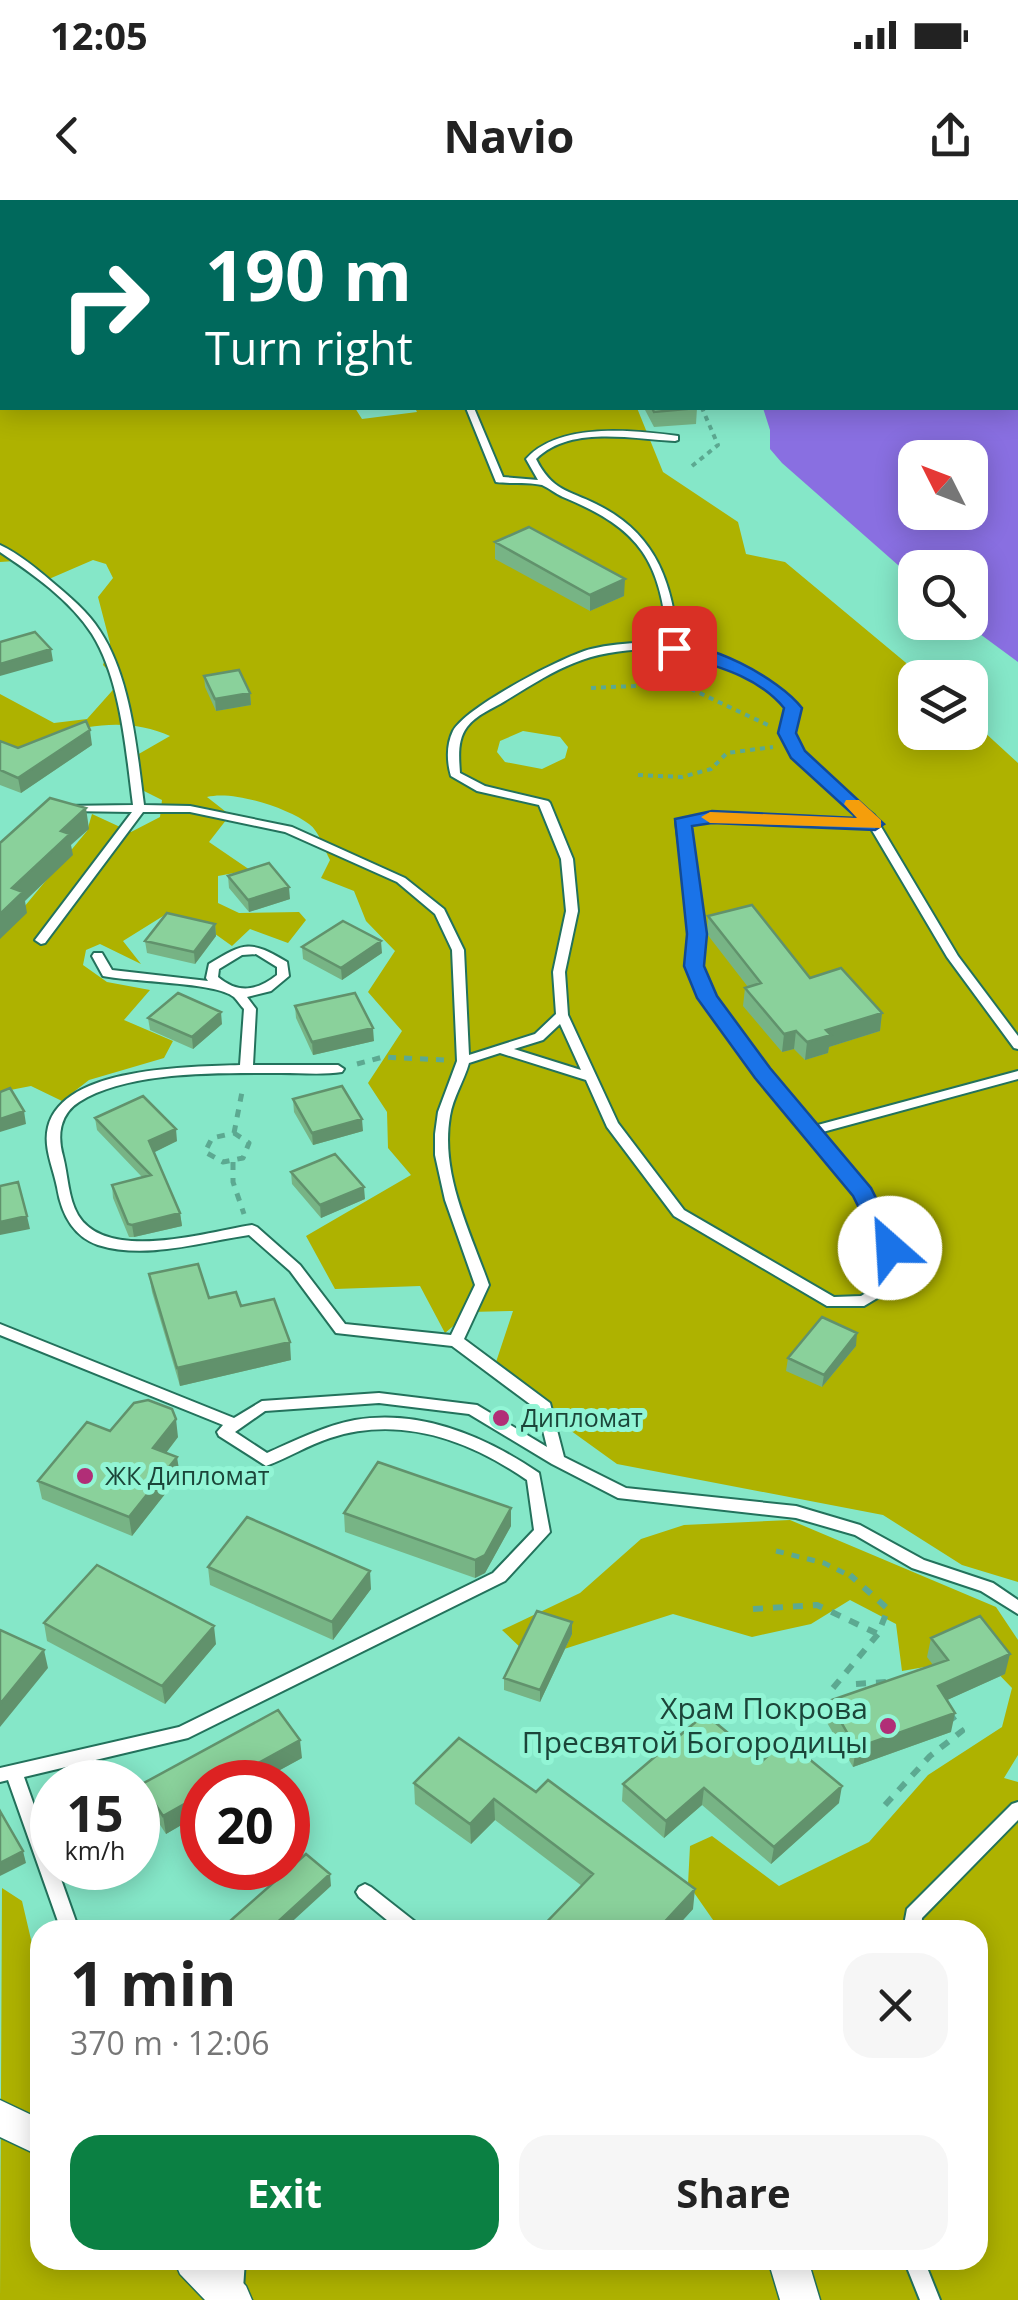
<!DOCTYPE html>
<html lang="en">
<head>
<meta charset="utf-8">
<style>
  body { margin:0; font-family:"Open Sans",sans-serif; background:#f6f6f6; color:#222; height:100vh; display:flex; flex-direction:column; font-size:38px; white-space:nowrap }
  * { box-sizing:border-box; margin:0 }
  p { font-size:32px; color:#767676 }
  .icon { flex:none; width:55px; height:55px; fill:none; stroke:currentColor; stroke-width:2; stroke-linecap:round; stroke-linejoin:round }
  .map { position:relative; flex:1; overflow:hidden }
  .panel { position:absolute; left:30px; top:1720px; width:958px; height:350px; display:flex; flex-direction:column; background:#fff; border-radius:30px; box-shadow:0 5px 25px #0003 }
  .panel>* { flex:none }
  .top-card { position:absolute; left:0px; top:0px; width:1020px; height:210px; box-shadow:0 5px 25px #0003; background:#00695c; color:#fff; overflow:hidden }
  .needle { width:65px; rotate:312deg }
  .buttons { position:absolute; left:898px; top:240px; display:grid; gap:20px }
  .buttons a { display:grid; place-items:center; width:90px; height:90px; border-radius:20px; background:#fff; box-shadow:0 5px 25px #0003; font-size:50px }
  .speed { position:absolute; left:30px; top:1560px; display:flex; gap:20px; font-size:50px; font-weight:700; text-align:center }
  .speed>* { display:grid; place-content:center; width:130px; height:130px; border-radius:50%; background:#fff; box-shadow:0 5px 25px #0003; line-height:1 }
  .speed small { font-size:25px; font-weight:400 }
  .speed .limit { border:15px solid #d22; background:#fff; color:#111 }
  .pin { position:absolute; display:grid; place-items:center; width:85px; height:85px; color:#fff; margin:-42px; border-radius:20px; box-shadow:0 5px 15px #0006 }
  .me { position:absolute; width:110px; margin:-55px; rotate:334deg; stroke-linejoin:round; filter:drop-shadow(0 0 8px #0008) }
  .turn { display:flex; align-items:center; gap:35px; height:210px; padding:0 40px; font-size:45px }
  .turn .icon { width:130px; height:130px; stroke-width:2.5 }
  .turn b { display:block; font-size:70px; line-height:85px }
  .round { display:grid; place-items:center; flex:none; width:105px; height:105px; border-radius:30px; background:#f6f6f6 }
  .head { display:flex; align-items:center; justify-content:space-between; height:170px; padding:0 40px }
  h1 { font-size:60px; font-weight:700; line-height:75px }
  .primary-button { display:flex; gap:20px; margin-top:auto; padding:20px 40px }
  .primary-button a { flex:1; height:115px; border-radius:30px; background:#0b8043; color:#fff; font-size:40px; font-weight:700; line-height:115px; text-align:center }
  .primary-button a+a { background:#f6f6f6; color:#222 }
  .status { display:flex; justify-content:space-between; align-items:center; height:70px; padding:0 50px; background:#fff; direction:ltr }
  .status svg { height:28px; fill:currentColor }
  header { display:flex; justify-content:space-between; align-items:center; height:130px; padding:0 40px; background:#fff; font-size:45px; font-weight:700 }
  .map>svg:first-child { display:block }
  .green { fill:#aeb200; fill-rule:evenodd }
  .water { fill:#896fe1; fill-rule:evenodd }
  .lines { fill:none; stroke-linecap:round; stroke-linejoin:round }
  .lane-casing { stroke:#23725c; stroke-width:4 }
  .street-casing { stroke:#23725c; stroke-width:3 }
  .path-far2 { stroke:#5ca991; stroke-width:4; stroke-dasharray:5 5; stroke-linecap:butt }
  .path-far1 { stroke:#5ca991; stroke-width:5; stroke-dasharray:8 8; stroke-linecap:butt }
  .path { stroke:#5ca991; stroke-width:6; stroke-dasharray:10 10; stroke-linecap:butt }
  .lane { fill:#fff; fill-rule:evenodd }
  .street { fill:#fff; fill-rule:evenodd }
  .wall { fill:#77b485 }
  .shaded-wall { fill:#61926c }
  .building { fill:#8ad19b; stroke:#61926c; stroke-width:2.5 }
  .route { fill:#1a73e8; stroke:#114b97; stroke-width:2.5 }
  .slow { fill:#f59e0b }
  .poi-dot { fill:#b12e77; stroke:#92f5d5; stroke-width:4 }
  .labels { text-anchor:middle; stroke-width:10; stroke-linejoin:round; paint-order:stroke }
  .poi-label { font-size:25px; fill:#1b4539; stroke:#92f5d5; text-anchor:start }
  .near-poi-label { font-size:30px; fill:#1b4539; stroke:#92f5d5; text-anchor:end }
</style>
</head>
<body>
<div class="status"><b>12:05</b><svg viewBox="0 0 49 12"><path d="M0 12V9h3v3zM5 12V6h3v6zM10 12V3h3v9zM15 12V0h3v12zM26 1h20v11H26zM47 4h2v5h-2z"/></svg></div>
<header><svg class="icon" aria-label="back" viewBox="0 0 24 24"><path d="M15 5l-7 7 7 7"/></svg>Navio<svg class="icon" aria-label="share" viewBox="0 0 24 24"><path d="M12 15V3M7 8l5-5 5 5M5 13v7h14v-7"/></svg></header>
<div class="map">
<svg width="1018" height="2100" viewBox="0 0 1018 2100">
  <rect width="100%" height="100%" fill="#85e7c8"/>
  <!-- green -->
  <path class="green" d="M0,78L2,208H355L362,219L417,212L415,208H637L663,272L738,322L746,354L785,362L923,477L915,478V532H970V519L1018,563V1382L962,1365L883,1315L617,1264L492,1174L513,1111L470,1112L445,1133L420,1086L335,1089L306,1036L411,975L388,948L387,912L368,883L402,831L368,792L395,751L366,721L354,691L321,678L330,660C324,649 319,631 309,624C288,608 233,590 207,597L230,615L209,642L250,670L218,676V703L239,713L299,712L306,720L288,743L250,729L232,746L197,721L168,713L123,741L141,764L100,744L86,750L83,765L107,782L150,790L124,820L173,841L164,858L89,880L62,901L31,886L0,892V736L87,631L92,614L131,632L160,617L162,600L138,588L130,559L170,536C117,512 54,530 7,559L0,557V494L54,523L87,519L120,482L103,465L110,443L98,397L113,378L106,364L93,360L49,379L15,361L0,362ZM523,531L560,537L568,547L565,558L542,569L505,562L497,552L500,541Z
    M790,1320L996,1407L1018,1440V1555L1004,1578L1018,1582V2100H0L2,1688L22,1701L40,1778V2060H978V1730H720L688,1684L690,1646L712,1636L779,1686L869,1642L928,1575L1002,1527L1012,1488L982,1457L902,1471L896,1424L850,1400L811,1424L752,1437L673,1414L561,1450L522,1449L502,1430L580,1393L641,1339L684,1325Z"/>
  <!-- water -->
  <path class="water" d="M433,0H1018V462L965,423L970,422V368H915V380L782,263L770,249V230L763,208H1018V2ZM915,258H970V312H915Z"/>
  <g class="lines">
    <defs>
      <path id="lane" d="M466,208H474L503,277L538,280L526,259C559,222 633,230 678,236V240L675,241C632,239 570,225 536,259C552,291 568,290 596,304C656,333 673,383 678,445C725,455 762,471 797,505L798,507L792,533L803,553L826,578L874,615L958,756L1018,836V849L1014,848L947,757L870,627L712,620L688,624L703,734L700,766L714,797L766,870L814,926L1018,871V879L819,933L868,990L897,1049L889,1091L864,1106H827L674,1016L607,927L586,880L500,853L469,863C464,881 453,897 450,916C440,974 470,1031 489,1085L464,1139L550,1203L564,1257L626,1288L796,1306L860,1325L924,1360L993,1383L1018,1400V1414L981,1391L912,1368L855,1335L796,1318L618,1298L552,1264L469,1214L379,1203L265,1211L235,1232L267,1253C296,1240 324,1226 355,1220C421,1209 486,1237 539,1273L550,1332L505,1381L188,1538L24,1577L52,1656V1668H57L79,1730H61L8,1580L0,1582V1568L179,1527L493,1373L534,1330L527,1280C469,1240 400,1215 330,1238C308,1245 288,1258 266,1266L219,1236L217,1232L223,1225L0,1135V1124L234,1218L262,1201L379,1193L477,1205L547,1247L538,1210L452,1146L336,1133L290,1071L249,1035C201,1042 146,1060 98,1045C72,1036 61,1012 57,987C53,967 43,947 48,927C63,866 191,867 240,865L244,809C240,805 238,801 234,797C216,782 131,782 103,776L92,756L94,753H102L112,770L208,781L206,778L209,764C245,742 250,740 287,762L289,776L271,791L247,797L256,809L253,865H338L344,869L342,872C323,875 301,873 281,873C224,873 129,870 79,902C60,914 57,935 63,956C68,975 68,998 78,1015C107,1063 207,1032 252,1025L257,1027L300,1065L345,1124L451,1135L475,1085L445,1000L435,955V934L438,912L457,861L452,750L435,714L397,682L285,632L190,612H143L45,743L41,744L35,740L132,612L67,611L61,608L63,606L133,605C126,552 121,480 92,434C70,400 33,374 0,352V345C19,354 36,368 51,381C69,396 88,412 100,431C131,478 137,551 144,605L190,606L292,627L405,678L444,709L464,750L469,855L535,834L556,814L553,772L566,711L561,659L539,605L477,591L451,576C447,563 446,545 453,531C466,507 563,456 591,449C616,443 642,442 668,444C661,361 641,329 563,297C556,294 549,288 542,285C531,282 509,284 496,282ZM649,449C703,453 748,469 788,508L782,533C804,576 832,590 866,620L712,614L682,619L676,622L691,734L688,766L702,798L758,876L857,995L883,1049L877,1086L861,1096L834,1097L684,1010L618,923L568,815L565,772L578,711L573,659L550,603L548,601L485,586L460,573C459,558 457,540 467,527C476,515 492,509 505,501C559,468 584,451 649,449ZM256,754L277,767V775C257,791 238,794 218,777L219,769L242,755ZM560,824L581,870L514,849L543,840Z
        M1018,1602V1620L922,1718L921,1730H903L907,1709L1012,1604Z
        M365,1684L371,1687L418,1724L421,1730H399L359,1697L356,1692L359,1687Z
        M225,2060H245L243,2089L240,2096L233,2099L226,2096L223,2089Z
        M904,2060H924L940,2100H920Z"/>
      <path id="street" d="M0,1900L40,1919V1956L0,1937Z
        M174,2060H221L246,2086L252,2100H205L180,2074Z
        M768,2060H808L820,2100H780Z"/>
    </defs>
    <!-- lane casing -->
    <use href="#lane" class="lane-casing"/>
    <!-- street casing -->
    <use href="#street" class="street-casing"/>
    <!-- path-far2 -->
    <path class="path-far2" d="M347,0L353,2
      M543,2L549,0
      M692,266L718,245L702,208
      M591,488L656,485L691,489L770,526
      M638,575L682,577L711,569L727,553L773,547"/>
    <!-- path-far1 -->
    <path class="path-far1" d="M357,864L383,857L445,860
      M234,933L249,943L243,958L223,962L205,952L212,938Z
      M234,933L243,887
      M233,962V982L244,1014
      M776,1351L824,1363L854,1378"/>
    <!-- path -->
    <path class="path" d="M753,1409L817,1405L878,1434
      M856,1484L887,1482
      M833,1488L878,1434L888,1409L850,1375
      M885,1605L930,1556L962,1531L950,1514"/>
    <!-- lane -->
    <use href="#lane" class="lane"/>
    <!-- street -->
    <use href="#street" class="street"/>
  </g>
  <!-- wall -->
  <path class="wall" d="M644,208H697L696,224L654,227Z
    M495,342L624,396L590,411L495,359Z
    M204,476L250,493L251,505L216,511L205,487Z
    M0,541L18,548L92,545L21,593L0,585Z
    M228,676L290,699L249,712L229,688Z
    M708,716L810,778L882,813L880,831L829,847L828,853L805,860L794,849L782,852L743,806L745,788L748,787L707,734Z
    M215,724L216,736L195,764L147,753L145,741Z
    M302,747L382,753L342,780L303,759Z
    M295,806L374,841L313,855L296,818Z
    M148,818L222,824L193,849L150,830Z
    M293,899L363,931L313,945L294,912Z
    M95,918L177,941L154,952L180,1013L182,1026L134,1037H129L113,998L112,985L142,977L97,930Z
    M291,972L365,999L321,1018L292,984Z
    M149,1074L209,1098L241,1106L291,1160L180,1186L152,1092Z
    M856,1146L822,1187L786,1171L788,1158Z
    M110,1231L178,1237L166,1253L180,1275L132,1336L42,1299L38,1281Z
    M511,1308V1326L485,1373L475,1378L345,1332L344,1313Z
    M208,1367L371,1389L333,1440L210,1385Z
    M572,1422V1434L540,1502L504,1490V1478Z
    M44,1423L216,1444L165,1504L47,1441Z
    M931,1438L1005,1474L947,1500L951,1532L853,1567L826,1521L829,1501L933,1465L927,1457Z
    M459,1538L693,1709L674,1730H539L582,1686L495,1620L471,1644L415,1604L414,1583Z
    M302,1558L258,1582H202V1613L166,1634L145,1602L142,1584Z
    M762,1561L839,1603L771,1664L702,1605L664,1638L622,1601L623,1584Z"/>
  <!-- shaded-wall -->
  <path class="shaded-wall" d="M625,379L624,396L590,411V395Z
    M51,449L53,461L0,476V464Z
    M250,493L251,505L216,511L215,499Z
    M90,530L92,545L21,593L18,578Z
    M86,608L89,629L71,645L73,655L25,701L27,713L0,739V714L12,688L61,631Z
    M289,687L290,699L249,712L248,700Z
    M215,724L216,736L195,764L194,752Z
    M381,741L382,753L342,780L341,768Z
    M221,812L222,824L193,849L192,837Z
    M882,813L880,831L829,847L828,853L805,860L807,842L826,830Z
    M373,828L374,841L313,855L312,842Z
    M796,831L794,849L782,852L784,834Z
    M24,911L26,924L0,932V919Z
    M362,919L363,931L313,945L312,933Z
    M176,929L177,941L151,954L149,941Z
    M364,987L365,999L321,1018L320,1005Z
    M180,1013L182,1026L134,1037L132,1025Z
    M27,1016L30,1029L0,1035V1022Z
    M857,1133L856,1146L822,1187L824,1175Z
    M290,1142L291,1160L180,1186L177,1168Z
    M176,1219L178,1237L156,1266L153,1248Z
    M177,1257L180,1275L132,1336L129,1317Z
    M511,1308V1326L485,1373L475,1378V1360Z
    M370,1371L371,1389L333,1440L332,1422Z
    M572,1422V1434L540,1502V1490Z
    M214,1426L216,1444L165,1504L162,1486Z
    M44,1450L48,1468L0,1527V1504Z
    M1010,1454L1005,1474L934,1506L938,1486Z
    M955,1513L951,1532L853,1567L856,1548Z
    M300,1540L302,1558L258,1582H224Z
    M842,1586L839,1603L771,1664L774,1647Z
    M704,1588L702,1605L664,1638L666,1621Z
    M202,1594V1613L166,1634L163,1616Z
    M494,1599L495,1620L471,1644L470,1624Z
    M23,1651L26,1663L0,1676V1663Z
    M330,1674L331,1686L283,1730H269Z
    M695,1689L693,1709L674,1730H657Z"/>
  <!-- building -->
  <path class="building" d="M652,208H697L654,212Z
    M529,327L625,379L590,395L495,342Z
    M35,432L51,449L0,464V442Z
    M239,470L250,493L215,499L204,476Z
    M86,521L90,530L18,578L0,570V541L18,548Z
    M50,598L86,608L61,631L70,634L12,688L23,692L0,714V643Z
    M269,663L289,687L248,700L228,676Z
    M752,705L810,778L841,768L882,813L826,830L831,835L807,842L796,831L784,834L745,788L761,783L708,716Z
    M167,713L215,724L194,752L145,741Z
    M343,721L381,741L341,768L302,747Z
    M178,793L221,812L192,837L148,818Z
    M355,793L373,828L312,842L295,806Z
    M342,886L362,919L312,933L293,899Z
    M10,888L24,911L0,919V892Z
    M143,896L176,929L149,941L180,1013L132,1025L128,1024L112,985L151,975L95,918Z
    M335,954L364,987L320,1005L291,972Z
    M18,982L27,1016L0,1022V986Z
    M198,1064L209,1098L236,1092L241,1106L274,1099L290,1142L177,1168L149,1074Z
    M822,1117L857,1133L824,1175L788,1158Z
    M148,1200L172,1209L176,1219L153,1248L177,1257L129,1317L38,1281L87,1222L110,1231L134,1203Z
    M378,1262L511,1308L485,1355L475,1360L344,1313Z
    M247,1317L370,1371L332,1422L208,1367Z
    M97,1365L214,1426L162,1486L44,1423Z
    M537,1411L572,1422L540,1490L504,1478Z
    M980,1416L1010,1454L938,1486L955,1513L856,1548L829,1501L948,1460L931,1438Z
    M0,1430L44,1450L0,1504Z
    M278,1510L300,1540L224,1582H202V1594L163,1616L142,1584Z
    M705,1514L762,1561L786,1540L842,1586L774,1647L704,1588L666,1621L623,1584Z
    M459,1538L536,1592L548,1580L695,1689L657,1730H539L593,1674L494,1599L470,1624L414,1583Z
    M0,1611L23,1651L0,1663Z
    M306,1654L330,1674L269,1730H239L229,1722Z"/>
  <!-- route -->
  <path class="route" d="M667,444C705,439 779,478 802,508L796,533L805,551L884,624L875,630L712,623L692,626L707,734L704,766L717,796L770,868L871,988L901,1048L898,1054H882L853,996L755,878L697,798L684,766L687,734L675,619L712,611L857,618L791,558L778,533L784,508C755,473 710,465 667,451Z"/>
  <!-- slow -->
  <path class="slow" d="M846,600H859L881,620V628L710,623L701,617L710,612L857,618L844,604Z"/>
  <!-- markers -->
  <g class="poi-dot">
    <circle cx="501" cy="1218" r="10"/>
    <circle cx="85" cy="1276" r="10"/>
    <circle cx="888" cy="1526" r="10"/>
  </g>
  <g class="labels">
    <!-- poi labels -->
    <g class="poi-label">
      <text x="521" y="1227">Дипломат</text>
      <text x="105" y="1285">ЖК Дипломат</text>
    </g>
    <!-- near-poi labels -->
    <g class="near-poi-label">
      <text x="868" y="1519">Храм Покрова<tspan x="868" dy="34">Пресвятой Богородицы</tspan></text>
    </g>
  </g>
</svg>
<div class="buttons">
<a><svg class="needle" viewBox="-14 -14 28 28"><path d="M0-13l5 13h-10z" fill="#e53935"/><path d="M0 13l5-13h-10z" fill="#767676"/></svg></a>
<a><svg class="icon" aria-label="search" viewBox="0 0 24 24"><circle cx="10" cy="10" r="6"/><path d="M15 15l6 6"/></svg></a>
<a><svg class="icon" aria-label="layers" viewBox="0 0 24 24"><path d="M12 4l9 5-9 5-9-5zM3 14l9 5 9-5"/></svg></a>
</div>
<div class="speed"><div>15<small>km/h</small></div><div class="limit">20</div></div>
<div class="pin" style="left:674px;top:448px;background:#d93025"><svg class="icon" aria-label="arrive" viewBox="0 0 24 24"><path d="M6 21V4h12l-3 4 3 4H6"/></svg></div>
<svg class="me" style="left:890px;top:1048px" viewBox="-20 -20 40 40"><circle r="19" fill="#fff"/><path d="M0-13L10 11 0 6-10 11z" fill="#1a73e8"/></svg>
<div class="top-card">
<div class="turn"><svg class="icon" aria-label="right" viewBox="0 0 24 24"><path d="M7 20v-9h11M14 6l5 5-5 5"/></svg><div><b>190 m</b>Turn right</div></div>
</div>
<section class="panel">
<div class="head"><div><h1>1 min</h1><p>370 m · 12:06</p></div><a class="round"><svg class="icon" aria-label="close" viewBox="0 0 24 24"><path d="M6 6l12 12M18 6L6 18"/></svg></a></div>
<div class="primary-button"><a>Exit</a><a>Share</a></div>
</section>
</div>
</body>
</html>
